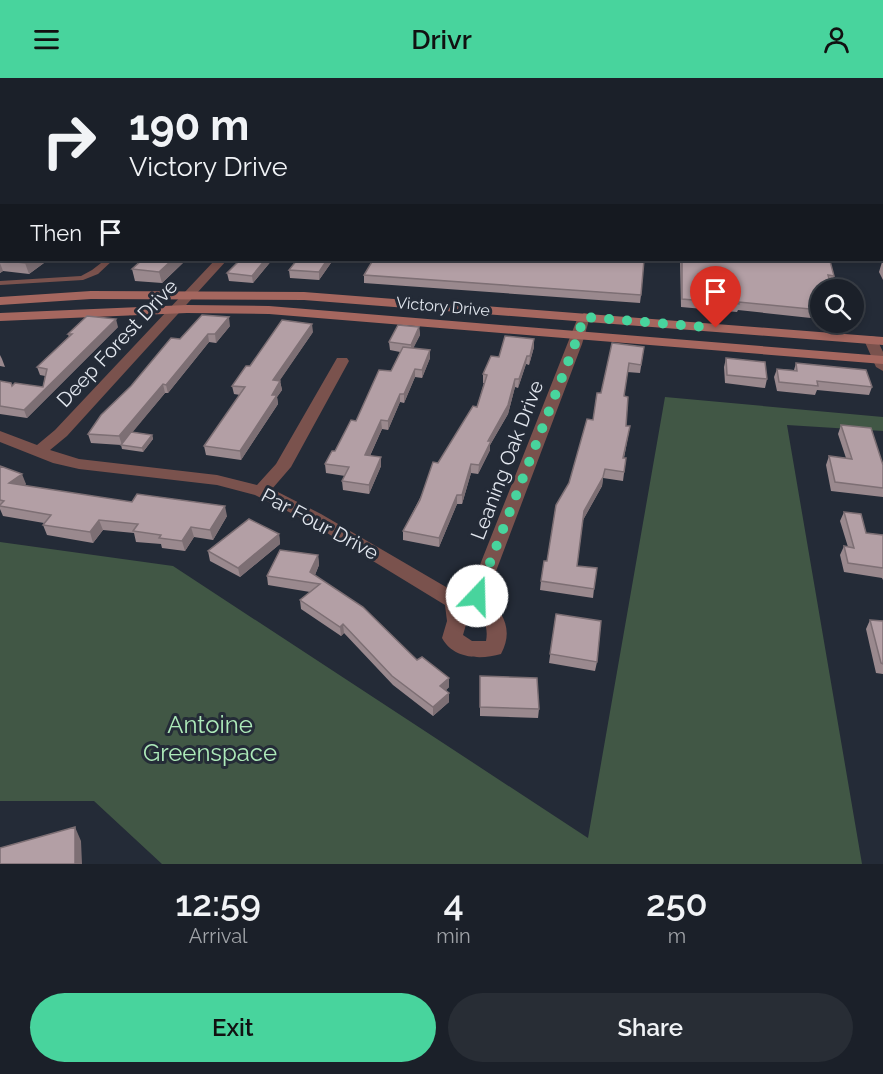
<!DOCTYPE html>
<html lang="en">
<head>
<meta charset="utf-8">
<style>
  body { margin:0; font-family:Raleway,sans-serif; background:#282d35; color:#f1f3f6; height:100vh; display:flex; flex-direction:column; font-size:22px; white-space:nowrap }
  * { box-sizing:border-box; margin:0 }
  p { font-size:20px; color:#a0a3a8 }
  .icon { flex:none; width:33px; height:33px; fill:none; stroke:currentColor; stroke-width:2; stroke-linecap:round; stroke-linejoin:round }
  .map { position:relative; height:786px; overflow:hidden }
  .drawer { display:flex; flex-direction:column; background:#1b2029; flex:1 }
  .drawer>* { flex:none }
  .top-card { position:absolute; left:0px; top:0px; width:884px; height:183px; box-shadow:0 3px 9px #0003,0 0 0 2px #393e46; background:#1b2029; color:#f1f3f6; overflow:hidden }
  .fabs { position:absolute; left:810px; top:201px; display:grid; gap:12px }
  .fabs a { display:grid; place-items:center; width:54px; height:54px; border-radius:50%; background:#1b2029; box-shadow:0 3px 9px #0003,0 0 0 2px #393e46; font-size:30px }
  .pin { position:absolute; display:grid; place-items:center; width:51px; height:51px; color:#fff; margin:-62px -26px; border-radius:50% 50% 50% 0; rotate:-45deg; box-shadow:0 0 6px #0007 }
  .pin .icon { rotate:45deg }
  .me { position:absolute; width:66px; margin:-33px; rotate:21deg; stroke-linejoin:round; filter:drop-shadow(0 0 4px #0008) }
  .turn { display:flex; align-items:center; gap:21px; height:126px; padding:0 30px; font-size:27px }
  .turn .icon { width:78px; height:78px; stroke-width:2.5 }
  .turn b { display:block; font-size:42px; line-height:51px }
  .then { display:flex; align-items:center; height:57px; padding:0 30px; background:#0003; gap:12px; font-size:22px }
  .eta { display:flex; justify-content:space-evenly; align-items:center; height:102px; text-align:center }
  .eta b { font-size:36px; font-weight:600; line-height:42px }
  .primary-button { display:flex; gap:12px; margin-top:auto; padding:12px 30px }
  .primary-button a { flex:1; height:69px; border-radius:36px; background:#48d49d; color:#111; font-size:24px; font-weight:600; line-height:69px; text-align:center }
  .primary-button a+a { background:#282d35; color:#f1f3f6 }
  header { display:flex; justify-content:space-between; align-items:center; height:78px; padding:0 30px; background:#48d49d; color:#111; font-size:27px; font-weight:600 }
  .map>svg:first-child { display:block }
  .built { fill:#2a3445 }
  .green { fill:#415745 }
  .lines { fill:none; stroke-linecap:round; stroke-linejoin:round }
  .service { fill:#7a524d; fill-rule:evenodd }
  .minor { fill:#7a524d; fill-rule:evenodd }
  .tertiary { fill:#7a524d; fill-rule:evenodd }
  .secondary { fill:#a5675f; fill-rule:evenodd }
  .rail-casing { stroke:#b0b6bf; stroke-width:3 }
  .rail { stroke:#242b37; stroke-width:2; stroke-dasharray:7; stroke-linecap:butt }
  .wall { fill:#9a898e }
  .shaded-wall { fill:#7d6f74 }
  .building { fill:#b39fa5; stroke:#7d6f74; stroke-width:1.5 }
  .route { stroke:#48d49d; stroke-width:10; stroke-dasharray:0 18 }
  .labels { text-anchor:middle; stroke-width:6; stroke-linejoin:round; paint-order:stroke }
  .far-street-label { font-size:16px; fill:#e2e7ef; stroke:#242b37 }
  .street-label { font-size:20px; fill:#e2e7ef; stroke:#242b37 }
  .near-park-label { font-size:24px; fill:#adeab9; stroke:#242b37 }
</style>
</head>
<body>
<header><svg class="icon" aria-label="menu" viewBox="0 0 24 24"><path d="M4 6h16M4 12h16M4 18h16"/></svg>Drivr<svg class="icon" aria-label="person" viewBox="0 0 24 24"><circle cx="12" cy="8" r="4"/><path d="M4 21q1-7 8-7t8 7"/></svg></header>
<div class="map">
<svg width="883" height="786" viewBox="0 0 883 786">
  <rect width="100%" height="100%" fill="#242b37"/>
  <!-- built -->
  <path class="built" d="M153,0H771L774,1L150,2Z"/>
  <!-- green -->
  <path class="green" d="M665,319L883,339V353L787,347L862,786H162L94,723H0V464L173,488L588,760Z"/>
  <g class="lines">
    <!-- service -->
    <path class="service" d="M23,0H28L21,2Z
      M93,0H98L99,2H94Z
      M871,0L879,2H872Z
      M0,11H2V13H0Z
      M0,53H2V57H0Z
      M0,85H2V89H0Z
      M882,88H883V92H882Z
      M882,133H883V137H882Z
      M105,182H113L98,196L83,202L0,207V203L81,198L92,192Z"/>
    <!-- minor -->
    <path class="minor" d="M882,175H883V181H882Z
      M215,182H227L67,358L50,372L79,381L217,397L257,407L276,386L337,280H347L349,283L291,389L272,411L321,436L458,516L470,512L578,239L584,235L589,236L590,239L582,266L487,517C503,535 514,552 501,576C481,582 453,581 442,560L447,543L445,527L309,444L255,417L217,407L79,391L53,385L0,364V353L37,367L55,352ZM473,526C482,538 489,547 486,563H472L463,557L467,543L464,527Z
      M871,258L876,259L883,274V293L876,289L864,262Z"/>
    <!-- tertiary -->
    <path class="tertiary" d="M0,23H2V27H0Z
      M882,144H883V151H882Z
      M882,165H883V172H882Z"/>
    <!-- secondary -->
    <path class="secondary" d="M118,0H127L117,2Z
      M137,0H146L136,2Z
      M0,61H2L0,67Z
      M91,213L304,214L883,259V267L304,222L91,221L0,227V219Z
      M187,227L269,228L883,278V286L269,236L187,235L0,243V235Z"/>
    <defs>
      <path id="rail" d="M801,0L805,2"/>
    </defs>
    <!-- rail casing -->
    <use href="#rail" class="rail-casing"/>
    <!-- rail -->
    <use href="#rail" class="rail"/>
  </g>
  <!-- wall -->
  <path class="wall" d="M2,117V131H0V118Z
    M0,139L48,182L29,196L3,193L0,195Z
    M142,182H186L162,205L135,203L132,191Z
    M240,182H272L253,205L229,203L227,195Z
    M297,182H333L319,202L290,200L289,192Z
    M680,182H803L834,198L832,206L830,205L820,212V241L738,232L737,234L681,229Z
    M882,184H883V202L879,194Z
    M364,197L641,217L640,225L364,205Z
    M230,248L216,265L209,264L168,315H165L132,354L152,357L153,361L143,374L122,371L121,367L91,365L88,356L180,261Z
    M118,249L27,340L0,336V303L12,308L43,309L45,298L40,297L37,289L69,259L68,256Z
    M419,249L420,257L413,270L430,272V280L422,300L415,299L404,325L400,324L388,352L382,351L370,378L381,379V388L369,416L343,412L342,403L345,398L326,395L325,386L335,373L391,293L400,274L390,272L389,264Z
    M313,254L279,303H280L282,312L277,319L278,326L241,382L206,377L204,368L240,317L234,316L232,308L250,288Z
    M534,269L529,287L526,286L518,310L515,309L508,336L490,367V372L478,396L471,395L462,426H457L439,469L403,462V453L438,385L477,329L484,305H483V296L499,279Z
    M644,269L640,295L627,294L624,318L626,348H630L624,380H626L623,403L603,400L602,408L583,442L577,488L594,511L593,520L540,512L541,503L569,405L593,342L601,315Z
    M0,277L2,281L5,289L0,288Z
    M726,280L767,301L765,310L725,305L724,289Z
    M796,285L872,309L869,317L817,312L815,317L777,313L774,299L777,291L794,292Z
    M841,347L883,387V419L831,413L826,387L829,378L846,380L838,356Z
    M0,388L26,406L24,408L227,438L213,462L194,459L185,473L162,470L161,466L136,464L134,455L103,452L93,465L47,457L43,447L44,445L3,438L0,431Z
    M844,434L866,455L883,457V502L882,500L844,494L840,477L844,468L848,469L840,443Z
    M279,456L280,466L240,499L210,483L208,473Z
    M318,477L319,487L315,497L417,582L449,600V609L445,613L449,624L433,638L393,607L344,555L341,558L301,531L300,522L310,514L268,507L267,498Z
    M556,536L597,584L595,593L549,585Z
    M870,542L883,543V596L876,595L866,551Z
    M480,598L539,631L538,640L480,638Z"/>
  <!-- shaded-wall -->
  <path class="shaded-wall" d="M74,0H89L86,2H72Z
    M180,0H194L192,2H178Z
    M350,0H358L357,2H349Z
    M1,32L2,41L0,42V33Z
    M30,182H48L29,196L25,185Z
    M172,182H186L162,205L159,194Z
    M265,182H272L253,205L252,198Z
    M327,182H333L319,202V194Z
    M0,185L3,193L0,195Z
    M229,239L230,248L216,265L215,256Z
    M116,241L118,249L27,340L24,332Z
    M312,246L313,254L274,311L273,302Z
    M419,249L420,257L411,275V267Z
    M208,256L209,264L168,315L166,307Z
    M534,261V269L529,287L530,278Z
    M430,272V280L422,300V292Z
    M527,278L526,286L518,310L519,301Z
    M415,291V299L404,325V316Z
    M515,301V309L508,336L490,367V372L478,396L479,387Z
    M280,303L282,312L277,319L278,326L241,382L240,373Z
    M163,306L165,315L122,367L119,358Z
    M400,316V324L388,352V343Z
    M381,342L382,351L366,386L365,377Z
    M152,357L153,361L143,374L142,370Z
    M381,379V388L369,416V407Z
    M471,386V395L462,426V417Z
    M22,396L26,406L13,415L9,405Z
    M603,399L602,408L583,442L584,433Z
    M457,417V426L439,469V460Z
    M225,428L227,438L213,462L210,452Z
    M99,442L103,452L93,465L90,454Z
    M191,449L194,459L185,473L182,463Z
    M279,456L280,466L240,499L238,490Z
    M318,477L319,487L312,504L310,494Z
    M343,546L344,555L341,558L340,549Z
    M449,600V609L440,618V608Z
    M449,615V624L433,638V629Z
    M75,749L81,763L82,786H75Z"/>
  <!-- building -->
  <path class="building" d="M40,0H74L72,2Z
    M149,0H180L178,2Z
    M246,0H350L349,2H244Z
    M517,0H546L574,2H516Z
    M591,0H681V2H591Z
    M2,87V102L0,100V88Z
    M2,138V182H30L25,185L0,182V139Z
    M142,182H172L159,194L132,191Z
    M240,182H265L252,198L227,195Z
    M297,182H327L319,194L289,192Z
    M373,182H644L641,217L364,197Z
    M682,182H803L830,183L834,198L828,197L832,212H820V232L739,224V226L682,221Z
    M202,237L229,239L215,256H208L166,307L163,306L119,358L88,356L101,337L131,308L171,260L180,261Z
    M87,238L116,241L24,332L0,328V303L11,305L12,308L15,305L43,309L47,291L37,289L72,256H68Z
    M282,242L312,246L273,302L280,303L272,317H277L240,373L204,368L245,309L232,308L246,288H250Z
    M398,247L419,249L411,267L389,264Z
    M505,258L534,261L530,278H527L519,301H515L508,327L488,363H491L479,387L471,386L462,417H457L439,460L403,453L420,422L433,384L438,385L473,328L477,329L487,297L483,296L491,278L499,279Z
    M612,265L644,269L641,287L629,285L624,318L628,319L626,348H630L623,380H626L624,394L605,391L603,399L584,433L577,488L597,490L594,511L541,503L544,483H547L556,427L569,405L587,341L593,342L597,315H601Z
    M403,269L430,272L422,292L415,291L404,316H400L388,343L381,342L365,377L381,379L369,407L342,403L349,389L325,386L332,373H335L351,342L356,343L379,292L391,293Z
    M726,280L765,284L767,301L727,297Z
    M796,285L866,292L872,309L817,303L818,308L779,304L777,291L797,293Z
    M841,347L871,350L883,387V410L835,404L829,378L852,381Z
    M131,354L152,357L142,370L121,367Z
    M0,388L22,396L9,405L132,424L137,416L225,428L210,452L191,449L182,463L159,460L161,457L133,453L138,446L99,442L90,454L43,447L51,437L0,428V427L4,423L0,422Z
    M844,434L861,436L866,455L883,457V490L848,485L844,468L854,470Z
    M249,441L279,456L238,490L208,473Z
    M280,472L318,477L310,494L363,529L417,582L422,579L449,600L440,608L449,615L433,629L392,598L343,546L340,549L300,522L320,506L267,498Z
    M556,536L601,543L597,584L550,576Z
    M870,542L883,543V586L881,585Z
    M480,598L537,600L539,631L480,629Z
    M75,749V786H0V770Z"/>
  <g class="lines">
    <!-- route -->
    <path class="route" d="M477,518L575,266L584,239L716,250"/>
  </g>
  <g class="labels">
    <!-- far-street labels -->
    <g class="far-street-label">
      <text transform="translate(443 228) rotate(5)" y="6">Victory Drive</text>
    </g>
    <!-- street labels -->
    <g class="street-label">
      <text transform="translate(117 265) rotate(-47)" y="7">Deep Forest Drive</text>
      <text transform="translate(507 382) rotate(-69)" y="7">Leaning Oak Drive</text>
      <text transform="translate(320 446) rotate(28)" y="7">Par Four Drive</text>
    </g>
    <!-- near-park labels -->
    <g class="near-park-label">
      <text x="210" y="655">Antoine<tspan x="210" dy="28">Greenspace</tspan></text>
    </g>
  </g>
</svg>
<div class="fabs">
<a><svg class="icon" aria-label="search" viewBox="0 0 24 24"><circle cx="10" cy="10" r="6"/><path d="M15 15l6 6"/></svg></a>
</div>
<div class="pin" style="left:716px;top:250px;background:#d93025"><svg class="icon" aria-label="arrive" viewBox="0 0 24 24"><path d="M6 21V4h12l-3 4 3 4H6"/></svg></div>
<svg class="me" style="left:477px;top:518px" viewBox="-20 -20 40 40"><circle r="19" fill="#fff"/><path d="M0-13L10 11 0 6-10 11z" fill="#48d49d"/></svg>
<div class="top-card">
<div class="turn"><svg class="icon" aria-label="right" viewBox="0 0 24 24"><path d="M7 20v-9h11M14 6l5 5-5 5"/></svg><div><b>190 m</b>Victory Drive</div></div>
<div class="then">Then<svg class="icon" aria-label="arrive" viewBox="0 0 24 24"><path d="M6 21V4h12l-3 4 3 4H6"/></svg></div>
</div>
</div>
<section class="drawer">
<div class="eta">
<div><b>12:59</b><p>Arrival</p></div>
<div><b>4</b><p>min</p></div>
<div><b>250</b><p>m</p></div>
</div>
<div class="primary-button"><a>Exit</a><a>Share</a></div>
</section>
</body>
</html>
